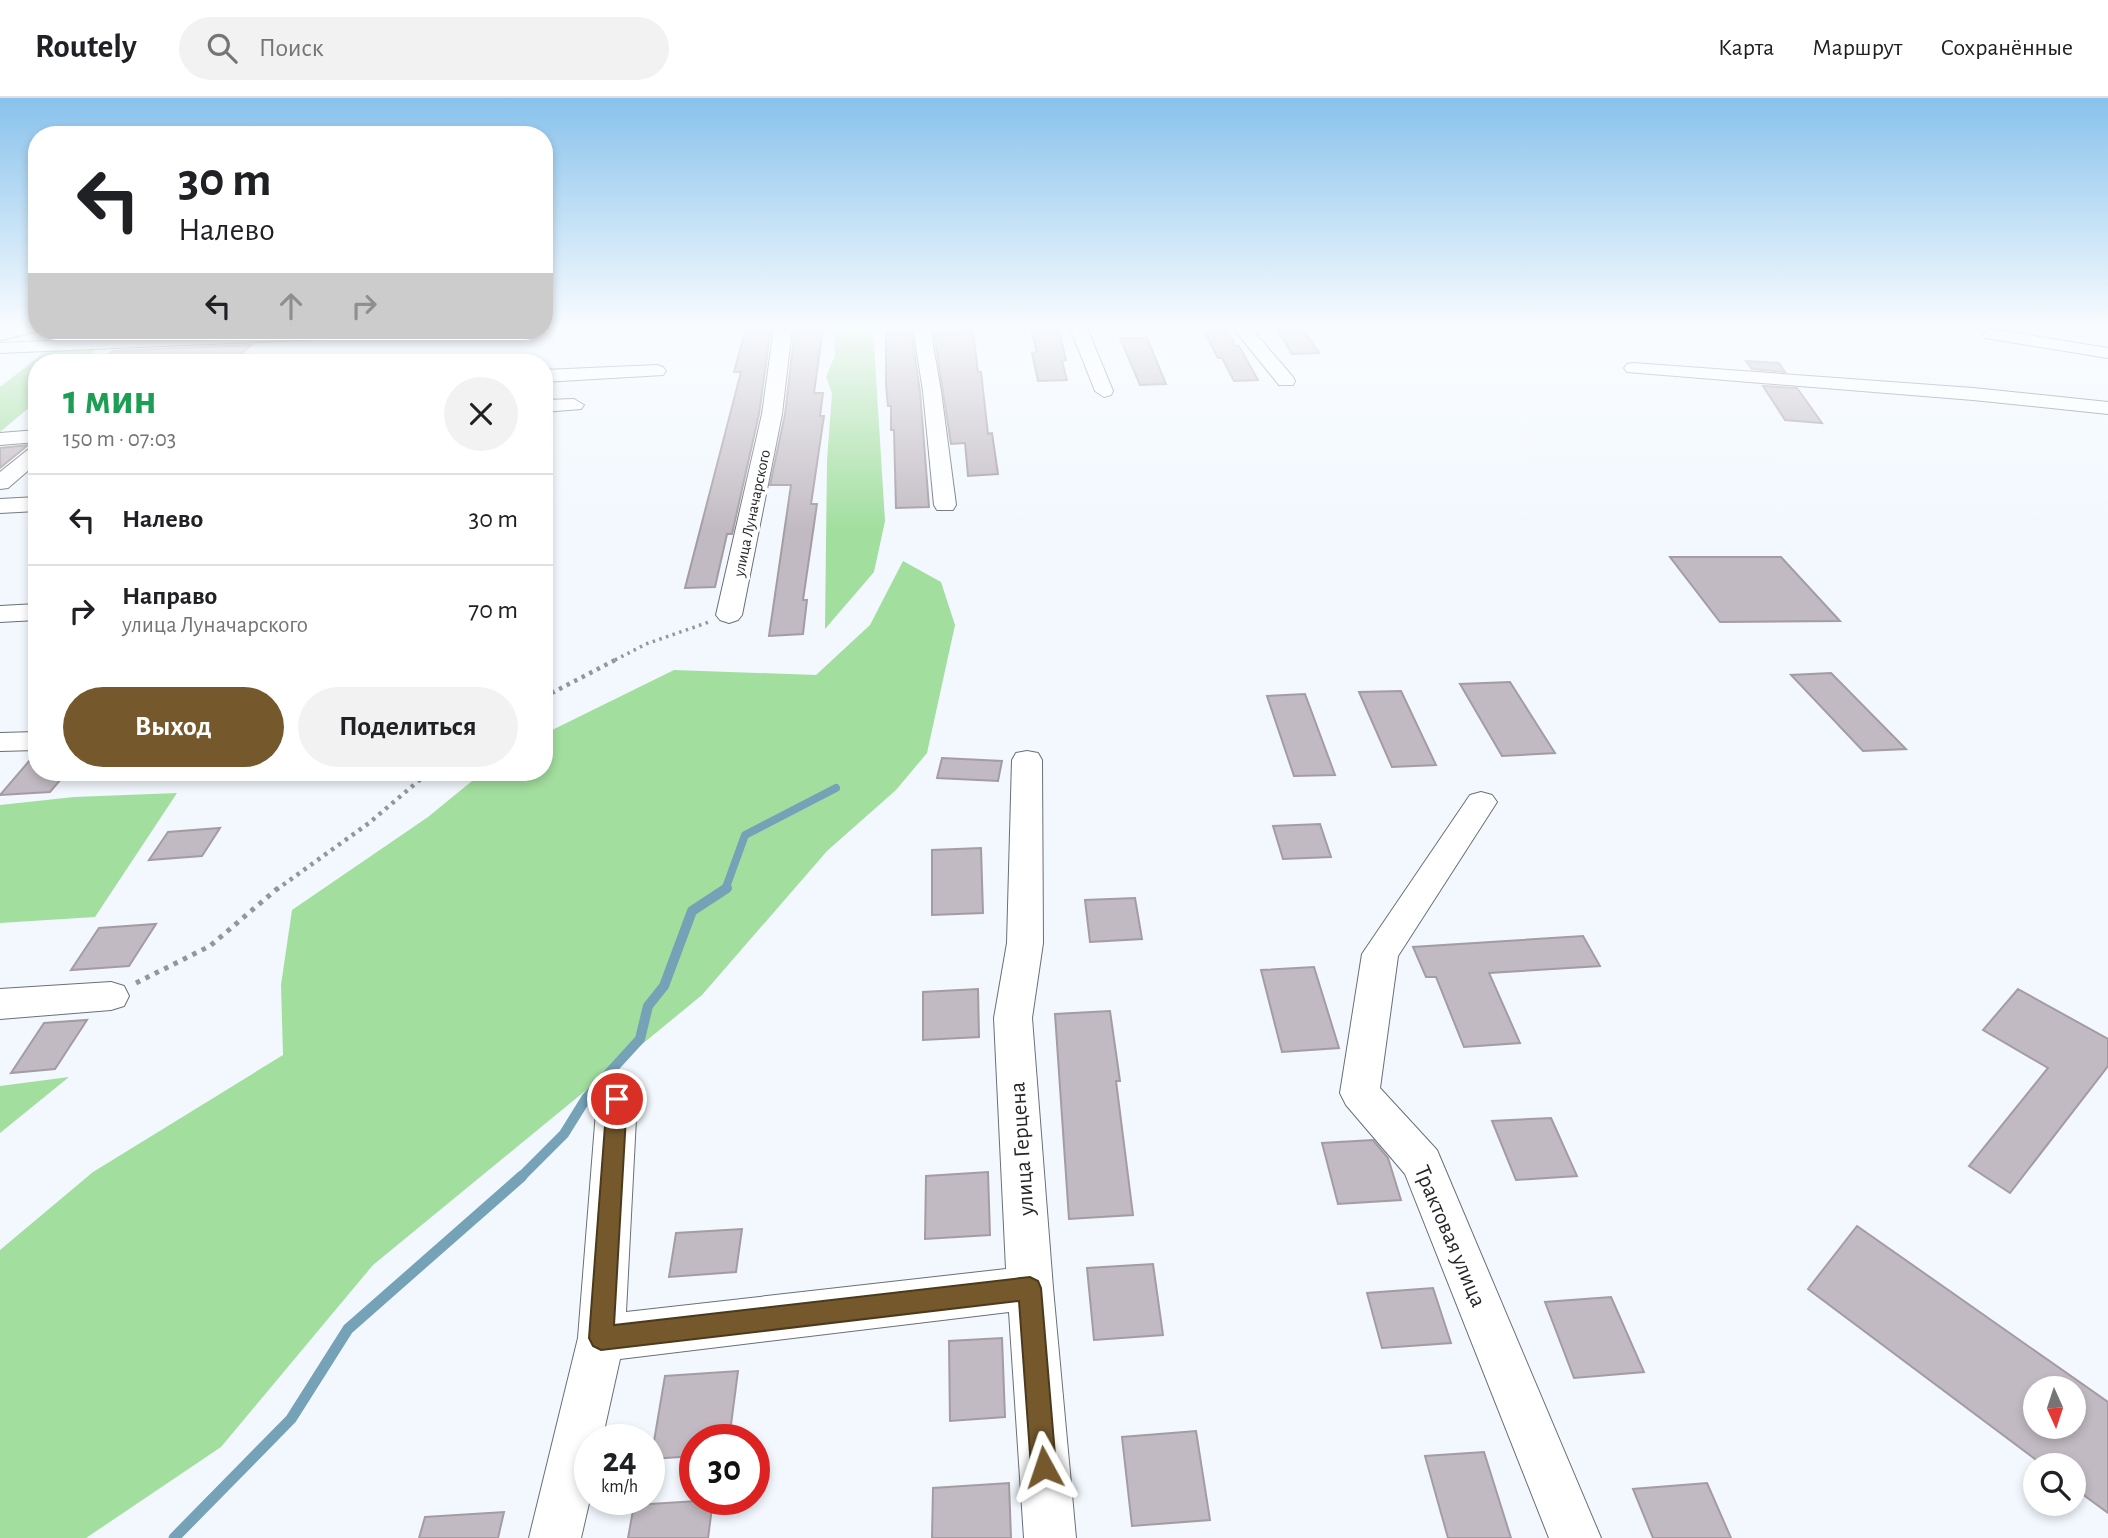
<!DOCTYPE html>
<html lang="ru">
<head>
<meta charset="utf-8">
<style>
  body { margin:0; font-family:"Alegreya Sans",sans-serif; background:#f2f2f2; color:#202124; height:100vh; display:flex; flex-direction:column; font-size:26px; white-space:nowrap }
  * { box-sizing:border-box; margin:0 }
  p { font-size:23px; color:#757577 }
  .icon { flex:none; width:38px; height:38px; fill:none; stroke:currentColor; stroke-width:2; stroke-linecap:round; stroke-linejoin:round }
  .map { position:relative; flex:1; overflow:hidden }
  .panel { position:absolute; left:28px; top:256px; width:525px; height:427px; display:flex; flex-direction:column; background:#fff; border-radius:28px; box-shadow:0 4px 10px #0003 }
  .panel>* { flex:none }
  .hud { position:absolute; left:28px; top:28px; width:525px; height:214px; border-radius:28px; box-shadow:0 4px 10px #0003; background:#fff; color:#202124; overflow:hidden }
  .needle { width:46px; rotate:177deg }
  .controls { position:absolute; left:2023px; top:1278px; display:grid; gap:14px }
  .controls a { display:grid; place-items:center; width:63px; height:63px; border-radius:50%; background:#fff; box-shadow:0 4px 10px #0003; font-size:35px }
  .speed { position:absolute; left:574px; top:1326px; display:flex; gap:14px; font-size:35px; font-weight:700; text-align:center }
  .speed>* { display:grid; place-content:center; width:91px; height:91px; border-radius:50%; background:#fff; box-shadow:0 4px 10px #0003; line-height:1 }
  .speed small { font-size:18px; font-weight:400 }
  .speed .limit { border:10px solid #d22; background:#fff; color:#111 }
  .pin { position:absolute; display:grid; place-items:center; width:60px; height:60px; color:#fff; margin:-30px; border:4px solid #fff; border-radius:50%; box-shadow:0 2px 7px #0007 }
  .me { position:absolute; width:77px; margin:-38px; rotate:355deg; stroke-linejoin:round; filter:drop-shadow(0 0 5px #0008) }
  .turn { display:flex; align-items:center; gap:24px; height:147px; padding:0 35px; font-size:32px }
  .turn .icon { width:91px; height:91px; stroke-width:2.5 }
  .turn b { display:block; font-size:49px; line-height:60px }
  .lanes { display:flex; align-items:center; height:66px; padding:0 35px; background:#0003; justify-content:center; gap:35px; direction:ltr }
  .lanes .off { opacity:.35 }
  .round { display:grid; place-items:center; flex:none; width:74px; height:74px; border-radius:37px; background:#f2f2f2 }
  .overview { display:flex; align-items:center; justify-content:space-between; height:119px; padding:0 35px }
  h1 { font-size:42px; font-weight:700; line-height:52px; color:#1e9e55 }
  .cta { display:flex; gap:14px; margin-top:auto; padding:14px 35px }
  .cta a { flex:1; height:80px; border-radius:42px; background:#75592c; color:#fff; font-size:28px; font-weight:700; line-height:80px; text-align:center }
  .cta a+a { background:#f2f2f2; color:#202124 }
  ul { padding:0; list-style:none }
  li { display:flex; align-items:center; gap:21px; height:91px; padding:0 35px; border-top:2px solid #e0e0e0 }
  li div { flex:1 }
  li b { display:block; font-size:26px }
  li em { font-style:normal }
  header { display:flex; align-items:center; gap:42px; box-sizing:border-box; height:98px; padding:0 35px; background:#fff; border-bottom:2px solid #e0e0e0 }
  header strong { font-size:33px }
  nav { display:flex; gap:38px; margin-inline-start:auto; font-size:24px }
  .search { width:490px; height:63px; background:#f2f2f2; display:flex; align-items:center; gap:18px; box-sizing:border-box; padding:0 24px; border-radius:38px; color:#757577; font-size:26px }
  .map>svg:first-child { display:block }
  .green { fill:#a2de9e }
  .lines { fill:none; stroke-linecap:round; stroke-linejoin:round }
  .stream-far2 { stroke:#76a2b7; stroke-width:8 }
  .stream-far1 { stroke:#76a2b7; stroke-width:10 }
  .stream { stroke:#76a2b7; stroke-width:11 }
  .building { fill:#c2bac2; stroke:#a49ca3; stroke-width:2; fill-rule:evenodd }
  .minor-casing { stroke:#697077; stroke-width:2 }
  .major-casing { stroke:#697077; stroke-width:3 }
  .path-far2 { stroke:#93979b; stroke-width:3.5; stroke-dasharray:2.5 4.5; stroke-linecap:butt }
  .path-far1 { stroke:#93979b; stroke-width:4.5; stroke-dasharray:3.5 5; stroke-linecap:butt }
  .path { stroke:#93979b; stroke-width:5; stroke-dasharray:4.5 6; stroke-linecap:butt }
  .minor { fill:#fff; fill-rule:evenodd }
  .major { fill:#fff; fill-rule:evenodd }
  .route { fill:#75592c; stroke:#4c3a1d; stroke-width:2 }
  .labels { text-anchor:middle; stroke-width:7; stroke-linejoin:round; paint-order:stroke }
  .far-street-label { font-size:16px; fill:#25272a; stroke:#fff }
  .near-street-label { font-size:23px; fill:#25272a; stroke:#fff }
</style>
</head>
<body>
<header>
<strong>Routely</strong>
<div class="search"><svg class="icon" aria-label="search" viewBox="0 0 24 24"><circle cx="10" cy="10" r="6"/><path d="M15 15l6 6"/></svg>Поиск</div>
<nav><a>Карта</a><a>Маршрут</a><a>Сохранённые</a></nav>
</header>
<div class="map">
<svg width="2108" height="1440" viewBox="0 0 2108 1440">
  <rect width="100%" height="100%" fill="#f2f8fe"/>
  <!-- green -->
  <path class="green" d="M834,230H873L885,423L874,474L825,531L827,362L832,295L826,279L835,257Z
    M96,252L81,264H37V303L0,334V289L46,253Z
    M903,463L941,484L955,527L927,655L896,692L827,753L702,897L373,1167L221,1349L86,1440H0V1152L93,1074L283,957L281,887L292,812L428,719L483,674H544V636L674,572L816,577L870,527Z
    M177,695L95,819L0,825V707L74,699Z
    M69,979L0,1035V988Z"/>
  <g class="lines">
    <!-- stream-far2 -->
    <path class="stream-far2" d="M725,792L745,737L836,690"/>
    <!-- stream-far1 -->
    <path class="stream-far1" d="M520,1080L564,1036L587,999L640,941L648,908L664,888L692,813L727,790"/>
    <!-- stream -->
    <path class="stream" d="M174,1440L291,1321L348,1231L522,1078"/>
  </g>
  <!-- building -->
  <path class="building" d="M746,230H771L759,316L732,436H727L715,489L685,490L741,274H734Z
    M795,230H823L814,295H823L820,318H824L811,406H817L803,502H807L803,536L769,538L791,387H770L785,316Z
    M1031,230H1058L1066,262L1062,263L1067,282L1038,283L1032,255L1037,254Z
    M1276,230H1302L1319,255L1292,256Z
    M1227,232L1236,248H1239L1258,282L1234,283L1222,260H1218L1204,233Z
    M911,234L920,293L929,409L896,410L894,332H891V308H888L886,287V235Z
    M973,234L978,274H981L988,336L992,335L998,376L968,378L965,345L951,346L934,235Z
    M1120,240H1147L1166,286L1140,287Z
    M251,247L239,258L100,263L113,253Z
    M1746,263L1779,265L1785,274L1752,271Z
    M1763,288L1797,290L1822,325L1785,322Z
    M28,347L0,370V350Z
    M1670,459H1781L1840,523L1720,524Z
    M1831,575L1906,651L1863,653L1791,577Z
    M1510,584L1555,655L1502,658L1460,586Z
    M1401,593L1436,667L1392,669L1359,594Z
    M1305,596L1335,677L1294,678L1267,598Z
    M36,655L37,674H67L50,694L0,697Z
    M942,660L1002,663L998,683L937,680Z
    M1320,726L1331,759L1283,761L1273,728Z
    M220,730L202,758L149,762L168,734Z
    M981,750L983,815L932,817V752Z
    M1135,800L1142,841L1090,844L1085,802Z
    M156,826L129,868L71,872L99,830Z
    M1583,838L1600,868L1489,875L1520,945L1464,949L1436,879H1426L1413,849Z
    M1314,869L1339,950L1282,954L1261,872Z
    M978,891L979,939L923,942V894Z
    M2018,891L2108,941V968L2010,1095L1969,1068L2048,970L1983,932Z
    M1110,913L1120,983H1116L1133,1117L1069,1121L1055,916Z
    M87,922L55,971L11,975L44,925Z
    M1551,1020L1577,1078L1516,1082L1492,1023Z
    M1373,1042L1388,1060L1401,1102L1338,1106L1322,1045Z
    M988,1074L990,1137L925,1141L926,1078Z
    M1857,1128L2108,1304V1415L2074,1390V1367H2043L1808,1191ZM2035,1290H2074V1328H2035Z
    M742,1131L736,1174L669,1179L676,1135Z
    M1153,1166L1163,1237L1094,1242L1087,1170Z
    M1433,1190L1451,1245L1382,1250L1367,1195Z
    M1611,1199L1644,1274L1574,1280L1545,1204Z
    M1002,1240L1005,1319L950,1323L949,1243Z
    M738,1273L729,1342H695V1358L651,1361L665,1278Z
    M1196,1333L1210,1422L1132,1428L1122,1339Z
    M1484,1354L1511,1440H1448L1425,1358Z
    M1009,1385L1011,1440H932L933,1390Z
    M1707,1385L1731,1440H1653L1633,1391Z
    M713,1402L708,1440H628L634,1407Z
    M504,1414L498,1440H419L425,1419Z"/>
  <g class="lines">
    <defs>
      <path id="minor" d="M774,230H792L782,316L742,517L738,522L729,525L720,522L716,517L762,316Z
        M913,230H930L941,293L956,407L953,412H937L934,407L923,293Z
        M1070,230H1087L1113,293L1111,297L1104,299L1095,293Z
        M1233,230H1251L1293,279L1295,283L1293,287H1279Z
        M1991,231L2108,250V260L1985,240L1982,236Z
        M280,233H404L395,238L0,255V245Z
        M1633,265L1973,290L2108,304V316L1973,302L1627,274L1624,270L1627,266Z
        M657,267L663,269L666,273L663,277L544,284V272Z
        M574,301L584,307L581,311L544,314V302Z
        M37,332V344L0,347V335Z
        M37,348V365L8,390L0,391V374L30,350Z
        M37,399V413L0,415V401Z
        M37,506V522L0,524V508Z
        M37,634V652L0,653V635Z
        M1027,653L1038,655L1042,662L1043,845L1032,920L1053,1190L1076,1440H1024L1009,1214L620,1261L602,1342H590V1401L581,1440H529L578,1240L597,1001L603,989L617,984L631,989L637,1001L626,1214L1006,1171L994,920L1007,845L1012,662L1016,655Z
        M1481,694L1492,697L1497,704L1398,858L1380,990L1437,1052L1601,1440H1549L1405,1076L1346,1007L1340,995L1362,856L1470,697Z
        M111,884L124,888L129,898L124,908L111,912L0,921V891Z"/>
      <path id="major" d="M0,230H37L38,233L0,242Z"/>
    </defs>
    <!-- minor casing -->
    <use href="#minor" class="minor-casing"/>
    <!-- major casing -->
    <use href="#major" class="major-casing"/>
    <!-- path-far2 -->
    <path class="path-far2" d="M615,562L646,546L709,524"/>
    <!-- path-far1 -->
    <path class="path-far1" d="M544,599L619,560
      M276,792L369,725L429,674"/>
    <!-- path -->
    <path class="path" d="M136,885L210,848L278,790"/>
    <!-- minor -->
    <use href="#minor" class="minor"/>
    <!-- major -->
    <use href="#major" class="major"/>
  </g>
  <!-- sky -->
  <linearGradient id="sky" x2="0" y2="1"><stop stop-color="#88c2ec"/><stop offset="0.53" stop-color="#f9fcff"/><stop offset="1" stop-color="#f9fcff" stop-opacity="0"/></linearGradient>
  <rect width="2108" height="432" fill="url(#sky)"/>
  <!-- route -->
  <path class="route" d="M617,993L624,995L627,1001L614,1227L1030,1179L1038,1183L1041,1190L1056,1369L1053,1378L1044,1382L1035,1378L1031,1369L1019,1203L601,1252L593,1248L589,1240L607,1001L610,995Z"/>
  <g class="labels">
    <!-- far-street labels -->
    <g class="far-street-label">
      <text transform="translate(751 415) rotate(-78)" y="6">улица Луначарского</text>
    </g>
    <!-- near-street labels -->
    <g class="near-street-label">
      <text transform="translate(1021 1051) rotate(-94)" y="8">улица Герцена</text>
      <text transform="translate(1451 1138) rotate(67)" y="8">Трактовая улица</text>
    </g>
  </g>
</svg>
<div class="controls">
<a><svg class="needle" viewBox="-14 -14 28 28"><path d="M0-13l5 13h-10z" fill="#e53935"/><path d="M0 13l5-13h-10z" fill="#757577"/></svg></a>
<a><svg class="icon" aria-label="search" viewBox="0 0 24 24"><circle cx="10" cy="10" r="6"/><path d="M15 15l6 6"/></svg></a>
</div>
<div class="speed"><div>24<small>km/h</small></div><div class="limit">30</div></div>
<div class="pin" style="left:617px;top:1001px;background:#d93025"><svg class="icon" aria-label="arrive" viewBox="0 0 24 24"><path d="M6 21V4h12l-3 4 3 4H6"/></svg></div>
<svg class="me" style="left:1044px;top:1369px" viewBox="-20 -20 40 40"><path d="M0-17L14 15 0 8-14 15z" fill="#75592c" stroke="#fff" stroke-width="4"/></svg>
<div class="hud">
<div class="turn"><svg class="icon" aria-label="left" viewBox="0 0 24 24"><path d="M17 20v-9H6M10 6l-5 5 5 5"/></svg><div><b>30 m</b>Налево</div></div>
<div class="lanes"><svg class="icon" aria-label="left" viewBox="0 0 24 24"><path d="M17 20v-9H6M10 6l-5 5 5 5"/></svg><svg class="icon off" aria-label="ahead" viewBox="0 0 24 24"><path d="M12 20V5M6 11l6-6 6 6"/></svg><svg class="icon off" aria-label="right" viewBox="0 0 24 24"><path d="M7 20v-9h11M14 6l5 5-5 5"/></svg></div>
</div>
<section class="panel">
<div class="overview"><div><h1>1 мин</h1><p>150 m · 07:03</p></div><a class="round"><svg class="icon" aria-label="close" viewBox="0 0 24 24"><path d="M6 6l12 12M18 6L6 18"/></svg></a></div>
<ul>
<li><svg class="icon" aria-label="left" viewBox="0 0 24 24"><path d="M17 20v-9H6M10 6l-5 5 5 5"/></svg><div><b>Налево</b></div><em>30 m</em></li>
<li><svg class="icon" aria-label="right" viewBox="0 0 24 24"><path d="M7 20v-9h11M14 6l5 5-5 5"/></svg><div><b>Направо</b><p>улица Луначарского</p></div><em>70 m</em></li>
</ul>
<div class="cta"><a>Выход</a><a>Поделиться</a></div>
</section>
</div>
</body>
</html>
